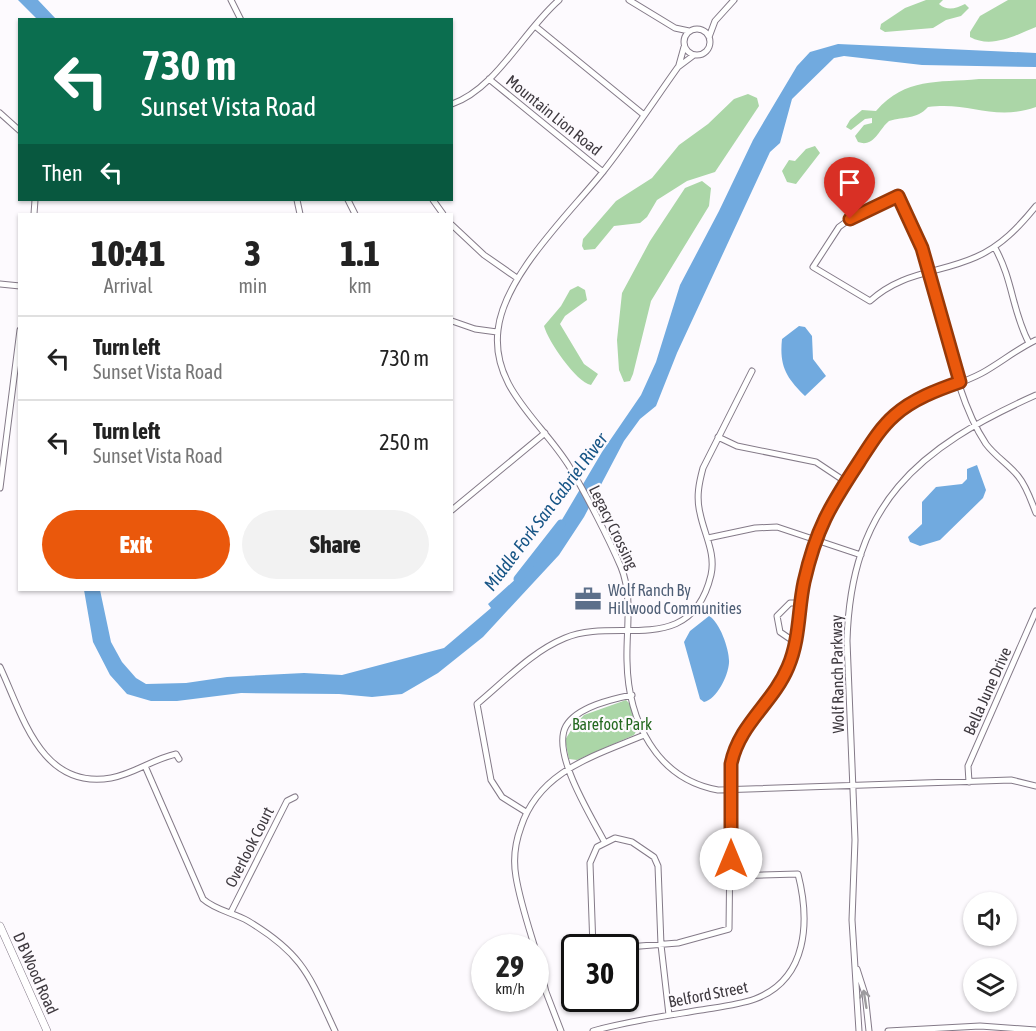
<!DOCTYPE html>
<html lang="en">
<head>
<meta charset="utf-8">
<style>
  body { margin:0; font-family:"Asap Condensed",sans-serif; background:#f2f2f2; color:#222; height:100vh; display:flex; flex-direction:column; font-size:22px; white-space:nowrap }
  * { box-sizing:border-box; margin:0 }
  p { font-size:20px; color:#767676 }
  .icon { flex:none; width:33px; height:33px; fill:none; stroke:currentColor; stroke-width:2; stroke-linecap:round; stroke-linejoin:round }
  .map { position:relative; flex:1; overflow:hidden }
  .details { position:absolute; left:18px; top:213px; width:435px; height:378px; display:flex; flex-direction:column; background:#fff; border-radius:0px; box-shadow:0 2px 4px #0004 }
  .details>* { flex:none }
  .hud { position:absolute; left:18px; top:18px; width:435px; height:183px; border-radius:0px; box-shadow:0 2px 4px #0004; background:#0b6e4f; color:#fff; overflow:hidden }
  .fabs { position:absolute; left:963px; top:892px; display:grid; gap:12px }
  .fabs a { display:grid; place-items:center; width:54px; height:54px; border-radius:50%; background:#fff; box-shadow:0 2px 4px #0004; font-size:30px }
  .speed { position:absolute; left:471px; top:934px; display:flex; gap:12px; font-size:30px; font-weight:700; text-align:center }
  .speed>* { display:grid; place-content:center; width:78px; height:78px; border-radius:50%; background:#fff; box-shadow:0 2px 4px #0004; line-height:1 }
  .speed small { font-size:15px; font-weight:400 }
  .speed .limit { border:3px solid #111; border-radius:9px; background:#fff; color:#111 }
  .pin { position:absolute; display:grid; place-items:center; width:51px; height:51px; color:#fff; margin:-62px -26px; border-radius:50% 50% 50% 0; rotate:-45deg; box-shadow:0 0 6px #0007 }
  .pin .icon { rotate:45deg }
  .me { position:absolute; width:66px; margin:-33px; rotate:0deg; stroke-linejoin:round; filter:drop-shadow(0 0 4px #0008) }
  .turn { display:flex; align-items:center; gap:21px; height:126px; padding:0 24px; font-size:27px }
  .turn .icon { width:78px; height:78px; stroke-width:2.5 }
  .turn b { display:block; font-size:42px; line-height:51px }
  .then { display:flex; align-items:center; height:57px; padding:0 24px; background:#0003; gap:12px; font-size:22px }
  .eta { display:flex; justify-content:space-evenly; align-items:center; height:102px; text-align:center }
  .eta b { font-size:36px; font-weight:800; line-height:42px }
  .action { display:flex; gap:12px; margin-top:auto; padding:12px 24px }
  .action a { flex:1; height:69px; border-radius:36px; background:#ea580c; color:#fff; font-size:24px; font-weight:800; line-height:69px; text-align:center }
  .action a+a { background:#f2f2f2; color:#222 }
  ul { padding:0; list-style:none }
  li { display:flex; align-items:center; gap:18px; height:84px; padding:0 24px; border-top:2px solid #e0e0e0 }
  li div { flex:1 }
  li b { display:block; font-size:22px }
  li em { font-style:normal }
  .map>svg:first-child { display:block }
  .green { fill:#abd6a7 }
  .water { fill:#71aadf }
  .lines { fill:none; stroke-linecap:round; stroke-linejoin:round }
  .river { stroke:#71aadf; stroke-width:9 }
  .minor-casing { stroke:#847a88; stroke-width:7 }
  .major-casing { stroke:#847a88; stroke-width:8 }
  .minor { stroke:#fff; stroke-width:5 }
  .major { stroke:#fff; stroke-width:7 }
  .oneway { stroke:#9e9c9f }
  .route-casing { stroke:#983908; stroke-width:15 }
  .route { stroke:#ea580c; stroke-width:10 }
  .labels { text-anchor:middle; stroke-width:4.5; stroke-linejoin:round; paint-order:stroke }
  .street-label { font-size:16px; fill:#3e393f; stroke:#fdfafe }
  .service-label { font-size:16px; fill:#4e5e75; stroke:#fdfafe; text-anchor:start }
  .park-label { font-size:16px; fill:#23681f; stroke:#fdfafe }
  .water-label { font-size:18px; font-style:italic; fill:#175586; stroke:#fdfafe }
</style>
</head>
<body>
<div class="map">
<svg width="1036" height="1031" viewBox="0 0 1036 1031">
  <rect width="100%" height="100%" fill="#fdfafe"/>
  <!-- green -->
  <path class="green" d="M926,0H943L939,4C948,12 956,8 965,4L969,8L961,16L946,20L933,28L885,32L880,29L881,24L905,8Z
    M1008,0H1036V27C1016,35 992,49 970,37V32L980,16Z
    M979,79H1036V107C993,122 970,101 928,107C916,120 905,116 889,121C879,129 874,148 858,142L855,136L864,125L872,123V118L865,119L851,130L846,127L850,120L862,110L876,111C906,77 937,83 979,79Z
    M748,94L757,98L759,106L715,172L687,181L657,200L647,217L640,223L614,226L595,249L584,250L582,246L583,239L616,201L652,178L679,145L708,124L734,99Z
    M815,146L820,153L796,184L787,182L782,171L789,160L795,161L806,149Z
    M702,181L711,188L709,206L651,301L633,374L630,381L624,382L619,370L617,340L622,293L650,241L685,188Z
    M578,286L585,290L587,300L565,316L560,324L584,364L598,374L591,385C576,382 548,341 544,326L561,306L570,290Z
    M626,700L630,704L637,730L634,735L577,760L569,759L565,740L573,727L584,715Z"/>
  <!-- water -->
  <path class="water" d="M18,0H38L56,19H37Z
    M838,44L1036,53V67L922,65L844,56L834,58L792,99L780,143L770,152L677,353L656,406L640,419L624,441L584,517L559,555L483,637L438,673L402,694L372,697L339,694L241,693L177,701H151L127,694L110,675L93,642L84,590H100L111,642L122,662L136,678L146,684L186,683L227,677L304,673L342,675L444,648L491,608L488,604L530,566L550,540L602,452L641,395L656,362L680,285L719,211L753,140L797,66L810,52Z
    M799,326L805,327L812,336L813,359L826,376L805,396C787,378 779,367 782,339Z
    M977,465L986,490L983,498L940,540L920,546L910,542L908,537L922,524V502L936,487L962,484L967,479V469Z
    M709,616C720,622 730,651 729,663C728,676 717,699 704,702L700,699L684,642L690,631Z"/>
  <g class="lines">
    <!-- river -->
    <path class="river" d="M518,579L561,524"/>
    <defs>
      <path id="minor" d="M231,0L241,20
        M629,0L675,28L689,31
        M535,26L644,115
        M684 42a13 13 0 1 1 26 0a13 13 0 1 1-26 0Z
        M709,37L715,21L734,0
        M694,55L678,67C653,102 629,139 602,173C568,215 504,276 498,330C491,388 542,422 569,466C586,494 608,537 621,567C633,596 626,631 627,661C628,720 656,779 718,790L1011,780L1036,786
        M679,65L684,47
        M489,79L603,172
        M452,104C496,89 524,30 559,0
        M0,113L20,131
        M297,200L300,214
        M348,200L355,214
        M433,200L443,214
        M1036,206C1019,227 1001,246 976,257C938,274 903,271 870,301L813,267L839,227L850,219L898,196C911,223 922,250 931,279C946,331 956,399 986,444C995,456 1009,465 1018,476C1027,487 1031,501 1036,513
        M34,214L35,200
        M452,225L484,255L517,278
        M995,248C1013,280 1012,311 1029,343
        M0,284L20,286
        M452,321L475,329L497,332
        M718,437L737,446L816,462L846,482
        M0,488L20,330
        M452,510L545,433
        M708,538L755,528L777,527L861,555
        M796,643L780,632L777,616L790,603H801
        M0,667C23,716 41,790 111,778C134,774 153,759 176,754L179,759
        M145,766L203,899C215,910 234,913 248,921C303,954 309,975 335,1031
        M969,782L968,766L1036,611
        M526,812L502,797L491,780L477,704C505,681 531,652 565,638C616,616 691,659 711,575C716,553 704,534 700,513C696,497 699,483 703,468L752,371
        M604,841C591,816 551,753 566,726C577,707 612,699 632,695
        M231,912L287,801L295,797
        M535,948C528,925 520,901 516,877C513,860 515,843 521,827C539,771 594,756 644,735
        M593,948L590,863L597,847L615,838L632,842L654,857L658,866L661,945L669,1015
        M615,948L678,943L729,929L731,764C740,721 776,702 790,663C802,629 800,592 810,557C820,517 872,427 907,406C930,391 958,386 982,373C1000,363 1017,349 1036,340
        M536,952L546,992L561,1031
        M857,969L865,994L869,1031
        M593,1031C628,1021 665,1016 701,1010C719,1007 738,1005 755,999C808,979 810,921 798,874L731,876
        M859,1031L852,920L855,840L847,641C851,504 917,448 1036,395
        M888,1031L980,1026L1036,1030"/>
      <path id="major" d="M0,926L47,1031"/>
    </defs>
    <!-- minor casing -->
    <use href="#minor" class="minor-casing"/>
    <!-- major casing -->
    <use href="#major" class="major-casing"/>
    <!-- minor -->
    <use href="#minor" class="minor"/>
    <!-- major -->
    <use href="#major" class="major"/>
  </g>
  <!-- one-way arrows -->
  <defs><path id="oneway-shaft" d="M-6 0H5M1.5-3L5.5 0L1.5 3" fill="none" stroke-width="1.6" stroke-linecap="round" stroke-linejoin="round" transform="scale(1.5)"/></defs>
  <use class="oneway" href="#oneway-shaft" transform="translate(865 999) rotate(-99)"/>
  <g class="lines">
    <defs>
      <path id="route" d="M731,859V764C739,724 773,703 788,667C800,639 798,610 804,582C816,529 830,506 859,462C870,445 880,428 895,415C913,399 937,390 960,382L922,248L898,196L850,219"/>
    </defs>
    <!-- route casing -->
    <use href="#route" class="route-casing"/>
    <!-- route -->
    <use href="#route" class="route"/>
  </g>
  <!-- icons -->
  <defs>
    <symbol id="office-bare" viewBox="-9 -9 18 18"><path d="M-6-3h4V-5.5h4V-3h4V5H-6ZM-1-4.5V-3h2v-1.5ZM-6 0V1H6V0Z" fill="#5c6f8a" stroke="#fdfafe" stroke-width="2.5" paint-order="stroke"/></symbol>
  </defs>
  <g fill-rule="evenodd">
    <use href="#office-bare" x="569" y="580" width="38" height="38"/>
  </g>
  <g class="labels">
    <!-- street labels -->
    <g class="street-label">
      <text transform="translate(554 115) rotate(39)" y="6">Mountain Lion Road</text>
      <text transform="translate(614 527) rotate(64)" y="6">Legacy Crossing</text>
      <text transform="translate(837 674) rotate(-91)" y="6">Wolf Ranch Parkway</text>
      <text transform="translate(987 691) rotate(-66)" y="6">Bella June Drive</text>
      <text transform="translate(249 847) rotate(-63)" y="6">Overlook Court</text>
      <text transform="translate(36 973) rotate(66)" y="6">D B Wood Road</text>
      <text transform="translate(708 994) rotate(-11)" y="6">Belford Street</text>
    </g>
    <!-- service labels -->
    <g class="service-label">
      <text x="608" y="596">Wolf Ranch By<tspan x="608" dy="18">Hillwood Communities</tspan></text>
    </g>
    <!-- park labels -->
    <g class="park-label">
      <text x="612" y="730">Barefoot Park</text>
    </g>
    <!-- water labels -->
    <g class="water-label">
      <text transform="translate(546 512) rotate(-53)" y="6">Middle Fork San Gabriel River</text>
    </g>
  </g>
</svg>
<div class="fabs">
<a><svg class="icon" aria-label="sound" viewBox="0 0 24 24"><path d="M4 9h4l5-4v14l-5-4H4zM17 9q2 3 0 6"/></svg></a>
<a><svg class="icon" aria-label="layers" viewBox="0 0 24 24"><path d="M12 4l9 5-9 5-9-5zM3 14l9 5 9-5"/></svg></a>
</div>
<div class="speed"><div>29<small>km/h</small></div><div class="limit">30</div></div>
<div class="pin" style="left:850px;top:219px;background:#d93025"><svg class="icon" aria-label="arrive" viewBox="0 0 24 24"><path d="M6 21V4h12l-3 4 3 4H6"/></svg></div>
<svg class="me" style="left:731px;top:859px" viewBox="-20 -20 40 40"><circle r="19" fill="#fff"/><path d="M0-13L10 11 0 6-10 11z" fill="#ea580c"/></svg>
<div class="hud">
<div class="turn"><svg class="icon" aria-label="left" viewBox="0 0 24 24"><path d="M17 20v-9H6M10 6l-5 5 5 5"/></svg><div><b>730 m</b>Sunset Vista Road</div></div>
<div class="then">Then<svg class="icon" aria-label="left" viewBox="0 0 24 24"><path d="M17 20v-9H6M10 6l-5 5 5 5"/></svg></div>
</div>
<section class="details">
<div class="eta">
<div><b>10:41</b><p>Arrival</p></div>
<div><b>3</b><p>min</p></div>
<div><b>1.1</b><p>km</p></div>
</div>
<ul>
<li><svg class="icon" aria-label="left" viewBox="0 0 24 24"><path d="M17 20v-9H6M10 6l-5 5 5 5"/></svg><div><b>Turn left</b><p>Sunset Vista Road</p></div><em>730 m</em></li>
<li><svg class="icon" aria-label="left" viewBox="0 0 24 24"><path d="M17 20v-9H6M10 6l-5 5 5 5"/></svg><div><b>Turn left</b><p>Sunset Vista Road</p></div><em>250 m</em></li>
</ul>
<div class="action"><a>Exit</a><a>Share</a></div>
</section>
</div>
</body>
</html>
